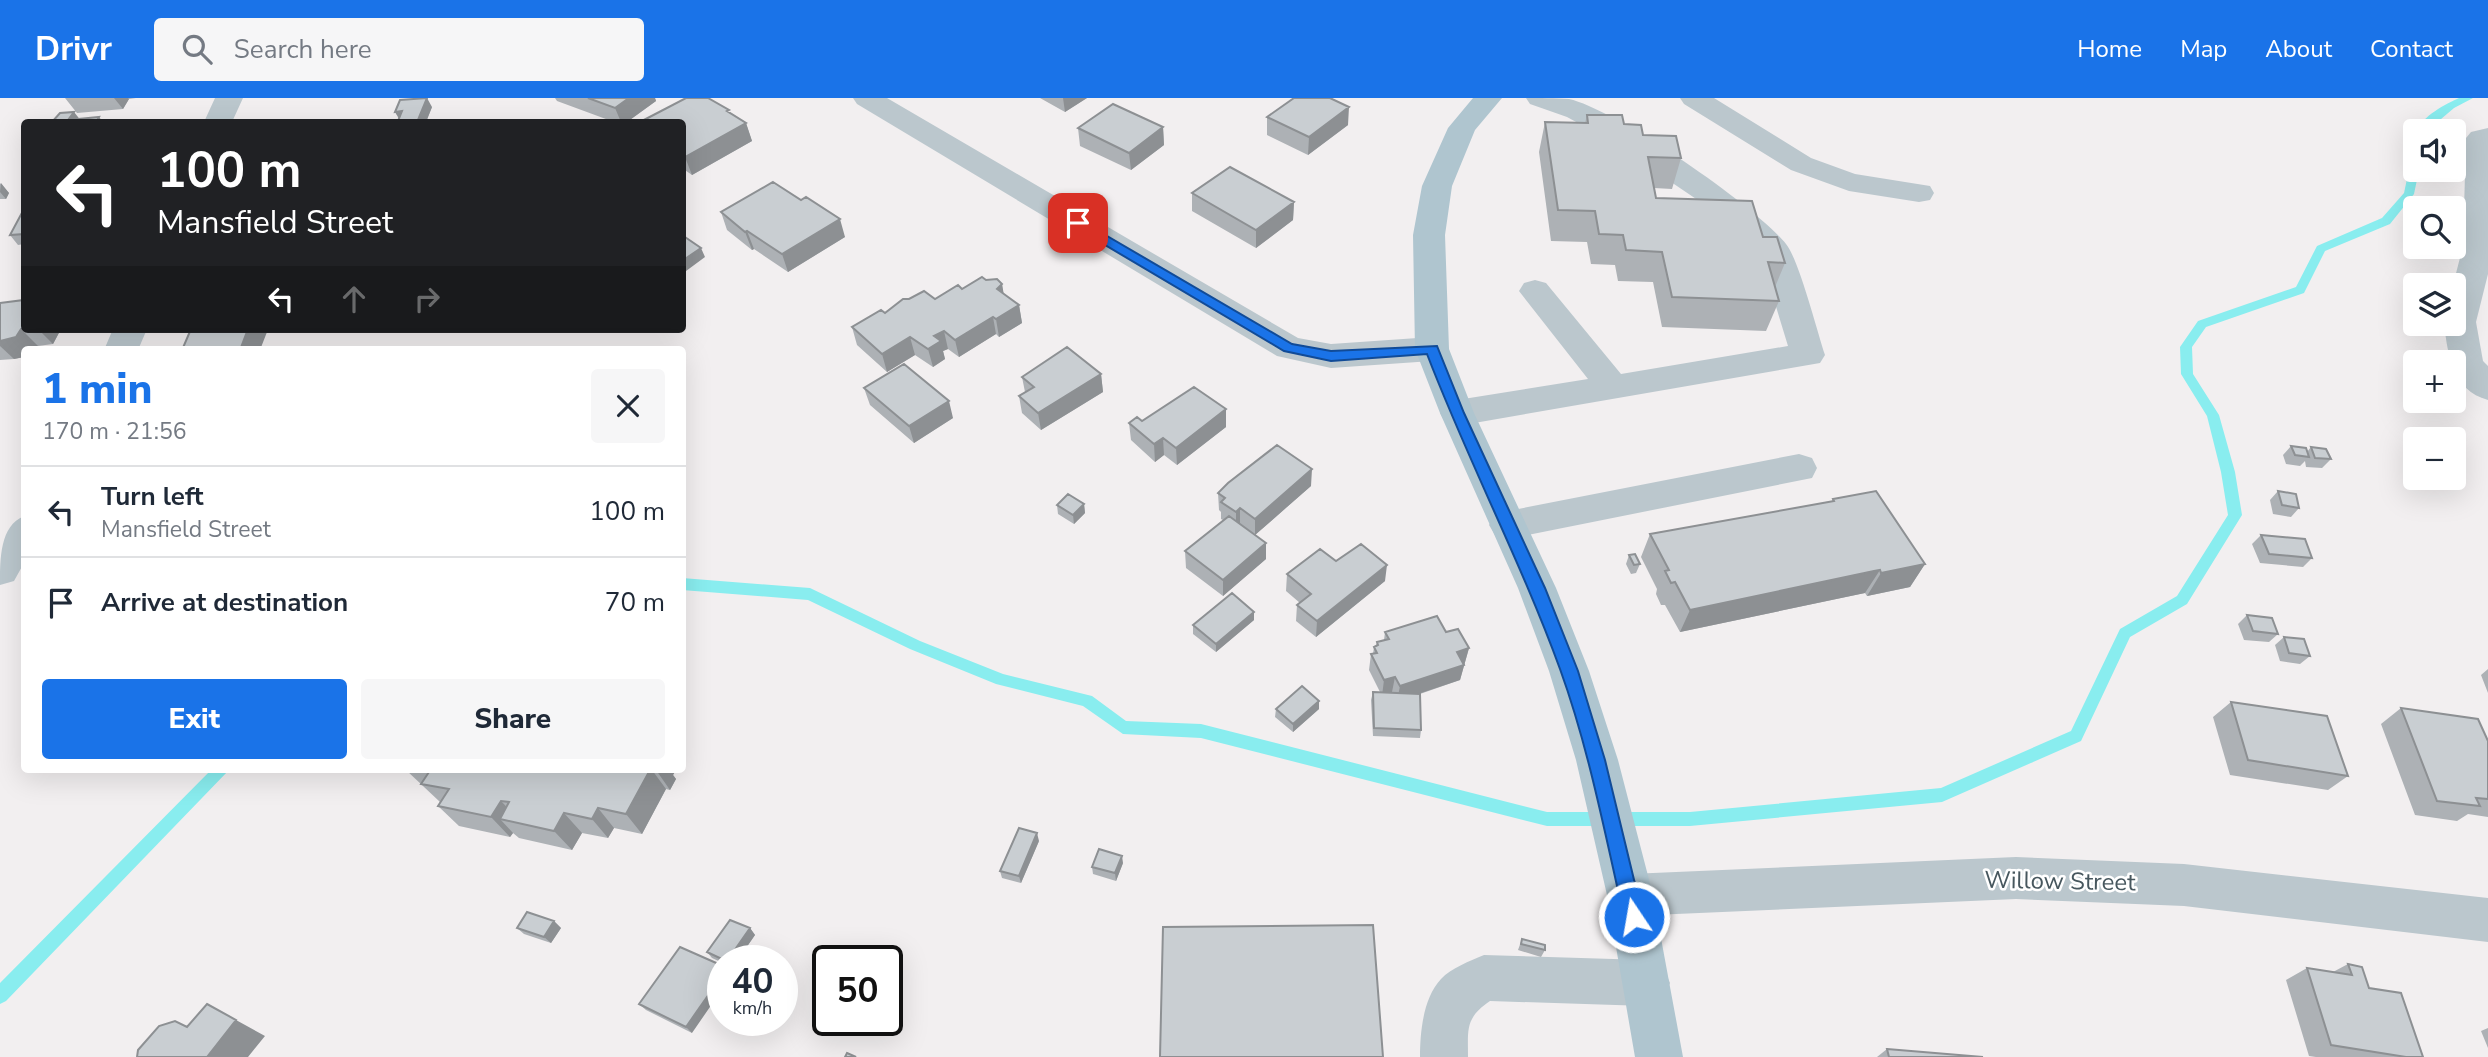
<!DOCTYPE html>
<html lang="en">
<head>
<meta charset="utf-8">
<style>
  body { margin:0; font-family:"Nunito Sans",sans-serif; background:#f6f6f7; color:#1f2937; height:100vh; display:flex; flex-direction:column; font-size:26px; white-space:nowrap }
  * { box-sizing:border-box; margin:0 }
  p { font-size:23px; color:#747a83 }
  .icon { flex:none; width:38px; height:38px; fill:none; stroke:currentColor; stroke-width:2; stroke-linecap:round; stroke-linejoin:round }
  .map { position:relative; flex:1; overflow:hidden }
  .drawer { position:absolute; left:21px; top:248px; width:665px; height:427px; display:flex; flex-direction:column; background:#fff; border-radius:7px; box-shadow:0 7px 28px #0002 }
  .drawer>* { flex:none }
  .guide { position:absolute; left:21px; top:21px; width:665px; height:214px; border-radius:7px; box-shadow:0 7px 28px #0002; background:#202124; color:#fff; overflow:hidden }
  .fabs { position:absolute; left:2403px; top:21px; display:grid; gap:14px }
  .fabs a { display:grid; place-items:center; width:63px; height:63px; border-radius:7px; background:#fff; box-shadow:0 7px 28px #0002; font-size:35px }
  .speed { position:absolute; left:707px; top:847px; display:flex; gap:14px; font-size:35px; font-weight:700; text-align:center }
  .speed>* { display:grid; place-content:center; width:91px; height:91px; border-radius:50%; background:#fff; box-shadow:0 7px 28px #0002; line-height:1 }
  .speed small { font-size:18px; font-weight:400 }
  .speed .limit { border:4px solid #111; border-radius:10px; background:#fff; color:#111 }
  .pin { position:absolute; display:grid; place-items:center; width:60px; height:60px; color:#fff; margin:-30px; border-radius:14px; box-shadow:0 4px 10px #0006 }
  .me { position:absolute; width:77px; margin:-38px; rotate:348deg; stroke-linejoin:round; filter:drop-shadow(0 0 5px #0008) }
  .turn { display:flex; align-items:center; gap:24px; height:147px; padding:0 21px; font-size:32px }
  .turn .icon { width:91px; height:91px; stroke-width:2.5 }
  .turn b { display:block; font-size:49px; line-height:60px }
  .lanes { display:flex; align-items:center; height:66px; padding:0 21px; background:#0003; justify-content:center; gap:35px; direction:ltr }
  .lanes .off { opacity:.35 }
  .round { display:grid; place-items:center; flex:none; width:74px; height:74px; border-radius:7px; background:#f6f6f7 }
  .head { display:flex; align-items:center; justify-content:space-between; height:119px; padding:0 21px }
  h1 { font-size:42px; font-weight:800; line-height:52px; color:#1a73e8 }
  .action { display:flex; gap:14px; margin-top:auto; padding:14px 21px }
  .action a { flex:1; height:80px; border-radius:7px; background:#1a73e8; color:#fff; font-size:28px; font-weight:800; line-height:80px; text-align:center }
  .action a+a { background:#f6f6f7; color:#1f2937 }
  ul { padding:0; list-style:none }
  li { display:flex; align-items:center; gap:21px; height:91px; padding:0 21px; border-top:2px solid #e0e1e3 }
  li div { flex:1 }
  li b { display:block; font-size:26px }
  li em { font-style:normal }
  header { display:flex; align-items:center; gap:42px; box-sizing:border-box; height:98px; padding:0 35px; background:#1a73e8; color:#fff }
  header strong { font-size:33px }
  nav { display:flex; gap:38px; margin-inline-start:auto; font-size:24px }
  .search { width:490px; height:63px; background:#f6f6f7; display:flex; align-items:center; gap:18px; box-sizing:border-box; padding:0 24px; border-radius:7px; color:#747a83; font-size:26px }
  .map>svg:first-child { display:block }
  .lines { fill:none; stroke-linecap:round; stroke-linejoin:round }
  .stream { fill:#89edef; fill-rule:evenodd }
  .minor { fill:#bbc7cd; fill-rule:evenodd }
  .major { fill:#afc5cf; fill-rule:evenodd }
  .wall { fill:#adb1b5 }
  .shaded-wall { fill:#8d9093 }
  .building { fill:#c9ced2; stroke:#8d9093; stroke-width:2 }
  .route { fill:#1a73e8; stroke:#114b97; stroke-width:2 }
  .labels { text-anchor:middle; stroke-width:5; stroke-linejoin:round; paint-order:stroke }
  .street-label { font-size:24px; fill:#47575e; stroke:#fff }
</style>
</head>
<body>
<header>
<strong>Drivr</strong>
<div class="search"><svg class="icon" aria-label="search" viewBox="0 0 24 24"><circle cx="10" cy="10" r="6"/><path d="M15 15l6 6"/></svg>Search here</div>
<nav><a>Home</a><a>Map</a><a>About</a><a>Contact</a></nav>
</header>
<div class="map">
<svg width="2488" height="959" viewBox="0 0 2488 959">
  <rect width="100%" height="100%" fill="#f2eff0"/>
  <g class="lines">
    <!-- stream -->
    <path class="stream" d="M2459,0H2473L2454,10L2427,33H2417C2422,18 2446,6 2459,0Z
      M2415,64V72H2419L2414,96L2390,126L2325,153L2304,195L2206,229L2192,249L2193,276L2219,317L2235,374L2242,417L2187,506L2130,539L2081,643L1942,704L1690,728H1547L1201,640L1123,636L1083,608L996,586L910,551L808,502L682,492V480L810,490L920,543L1003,576L1092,598L1126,623L1201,626L1547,714H1690L1941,690L2071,633L2120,531L2177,498L2228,417L2221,374L2207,318L2181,276L2180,249L2198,223L2296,189L2317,148L2382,120L2404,95L2410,67Z
      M211,672H229L6,903L0,906V885Z"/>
    <!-- minor -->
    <path class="minor" d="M215,0H243L232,24H204Z
      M853,0H887L1298,240L1331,246L1432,239L1444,243L1449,251L1444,259L1432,263L1331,270L1277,258L857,6Z
      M1526,0C1539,0 1556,0 1569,1C1615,11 1756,108 1786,146C1799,162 1817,233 1825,257L1820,265L1457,328L1445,324L1440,315L1445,306L1457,302L1588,281L1519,193L1524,185L1535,182L1546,185L1621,276L1788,248L1760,156L1705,107L1609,42L1567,19L1530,6Z
      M1680,0H1714L1811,60L1855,76L1930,88L1934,95L1930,102L1919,104L1849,93L1791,72L1684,6Z
      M2488,30V176L2476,224L2483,263L2488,268V302C2452,292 2448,257 2444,226H2454L2453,187L2463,148L2466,40L2471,34Z
      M113,231H147L138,252H104Z
      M1799,356L1812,360L1817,370L1812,380L1508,441L1495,437L1489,427L1495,417L1508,413Z
      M24,418V465L14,483L0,487C0,460 0,428 24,418Z
      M2016,759L2184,766L2488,800V844L2184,808L2016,801L1630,818L1614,812L1607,797L1614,782L1630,776Z
      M1484,857L1646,862L1663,869L1670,885L1663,901L1646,908L1490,903C1465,920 1468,931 1468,959H1420C1420,935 1423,900 1441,881C1451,870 1470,863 1484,857Z"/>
    <!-- major -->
    <path class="major" d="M1473,0H1502L1475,32L1452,88L1445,137L1449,251L1474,315L1556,490L1589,573L1618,662L1653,797L1683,959H1635L1607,797L1576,662L1549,573L1518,490L1440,315L1415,251L1413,137L1422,88L1448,30Z"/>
  </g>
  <!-- wall -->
  <path class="wall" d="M65,0H136L129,1L123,11L77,15Z
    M555,0H655L656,3L627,24H614L557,3Z
    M1040,0H1087L1065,14Z
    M432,9L426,24H399V21L395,14Z
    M731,15L746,25L752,43L692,77L682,70V24Z
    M1587,17L1624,26L1681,60L1672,91L1654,90L1656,100L1763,139L1785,165L1775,189L1779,203L1766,233L1662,229L1653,184L1618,183L1615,167L1591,166L1587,144L1551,143L1539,54L1545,24L1585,25Z
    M1267,19L1348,27L1308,57L1267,37Z
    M1163,29L1164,47L1131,72L1080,48L1078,30Z
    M0,85L9,95L6,101H0Z
    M1192,95L1294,104L1293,122L1256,150L1192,113Z
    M801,102L845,139L788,174L754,151L752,152L727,132L721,114Z
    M24,111V146L18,147L10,137Z
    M986,182L1002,186L1003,196L1019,207L1022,225L999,239L996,236L959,259L948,251L943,253L945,261L933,269L915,257L887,274L857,247L852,229L885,215L909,201H935Z
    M24,202V231H61L53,246L38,248L36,252H24V259L14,261L0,262V205Z
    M1101,276L1103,294L1041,332L1022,315L1019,298L1025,294L1022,279Z
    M864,290L953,320L914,345L870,307Z
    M1142,323L1226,329L1177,367L1164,357L1155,364L1131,342L1129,325Z
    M2291,348L2307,354L2311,349L2331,361L2322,370L2306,369L2305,363L2300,368L2286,366L2283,357Z
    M1311,388L1255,437L1266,445V461L1223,498L1186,470L1185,453L1223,422L1221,421V414L1219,412L1218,395Z
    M2278,393L2299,410L2291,419L2273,416L2270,402Z
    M1833,401L1925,466L1910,489L1867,498L1865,495L1860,496L1680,534L1665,507H1661L1656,496L1657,491L1641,459L1650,436L1832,404Z
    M1084,406L1085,415L1074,426L1058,416L1057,407Z
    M2261,437L2312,460L2303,469L2260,465L2252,446Z
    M1629,457L1640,466L1636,475L1631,476L1626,466Z
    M1336,463L1385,483L1316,539L1296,523L1297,507L1300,505L1286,493L1287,476Z
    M1254,514V522L1216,554L1193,536V527Z
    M2247,517L2278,536L2269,544L2244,542L2238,526Z
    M1385,534H1446L1469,550L1460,582L1420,596L1421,632L1420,640L1373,638L1371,602L1373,594H1380L1369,572L1371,556H1373L1374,549L1376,548L1377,544L1384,542Z
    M2284,539L2310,558L2300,566L2280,563L2275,547Z
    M2488,571V595L2481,577Z
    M2231,604L2348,678L2328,692L2230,677L2213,619Z
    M2401,610L2488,643V719L2468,716L2457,723L2415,717L2381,626Z
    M1276,611H1319L1293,634L1275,619Z
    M406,672H676L673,677L676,681L670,692L666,691L642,736L614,730L608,740L582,735L572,752L519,740L513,735L510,739L459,728L438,708L440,704Z
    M1039,743L1021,785L1002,780L1000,773Z
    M1123,765L1116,783L1093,776L1092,769Z
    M554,823L561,830L551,845L524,836L517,830Z
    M750,830L755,837L737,863H723V865L712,860L707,854Z
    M1522,841L1545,852L1541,859L1518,852Z
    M680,849L692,935L646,912L639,906Z
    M2348,866L2369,890L2423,959H2316L2309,958L2286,882L2307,870L2333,874Z
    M2488,930V950L2481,933Z
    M1887,951L1983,959H1877Z"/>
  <!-- shaded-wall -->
  <path class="shaded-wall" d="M114,0H128L129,1L123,11Z
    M427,0L432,9L426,24H419L418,22Z
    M629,0H655L656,3L627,24H621L615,10Z
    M1063,0H1087L1065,14Z
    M1349,9L1348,27L1308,57L1309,39Z
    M402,13L401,23L395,14Z
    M74,14L82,24L68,22Z
    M99,19L103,24H96Z
    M746,25L752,43L692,77L685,59Z
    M1163,29L1164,47L1131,72L1129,55Z
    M1,85L9,95L6,101L0,94Z
    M1294,104L1293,122L1256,150V132Z
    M840,121L845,139L788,174L782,156Z
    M747,133L754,151L752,152L745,134Z
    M701,150L705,159L682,176V163Z
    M1002,186L1005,203L997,191Z
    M1019,207L1022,225L999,239L996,221Z
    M993,219L996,236L959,259L955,242Z
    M21,231L38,248L36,252H24V259L14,261L0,248V243Z
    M38,231H61L53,246Z
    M248,231H265L267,234L260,252H240Z
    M944,233L948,251L943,253L945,261L933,269L928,251L934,238Z
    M910,239L915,257L887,274L882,256Z
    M1101,276L1103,294L1041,332L1038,315Z
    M949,303L953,320L914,345L909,328Z
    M1226,311V329L1177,367L1176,350Z
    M1163,340L1164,357L1155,364L1154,346Z
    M1312,371L1311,388L1255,437V421Z
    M1084,406L1085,415L1074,426L1073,417Z
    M1240,410V427L1236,431V414Z
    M1266,445V461L1223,498V482Z
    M1925,466L1910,489L1867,498L1881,475Z
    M1387,467L1385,483L1316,539L1317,523Z
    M1880,472L1865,495L1680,534L1690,512Z
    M1254,514V522L1216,554V546Z
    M1469,550L1460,582L1397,603L1400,588L1457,554Z
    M1395,579L1392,594L1382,598L1384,582Z
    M1319,603V611L1293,634V626Z
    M650,672H652L666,691L642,736L626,716Z
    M656,672H676L673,677L676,681L670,692Z
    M501,703L520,723L500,721L513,735L510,739L491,719Z
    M598,710L614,730L608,740L592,721Z
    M564,715L582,735L572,752L554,733Z
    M1037,735L1039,743L1021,785L1019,778Z
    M1122,758L1123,765L1116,783L1115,775Z
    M554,823L561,830L551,845L544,839Z
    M750,830L755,837L737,863H727Z
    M723,876V890L692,935L686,929Z
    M236,922L265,938L248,959H207Z"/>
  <!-- building -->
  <path class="building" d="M427,0L418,22L398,23L402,13L395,14L400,2Z
    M588,0H629L615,10Z
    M686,0H708L729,12L727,13L746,25L685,59L682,57V24H640Z
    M1294,0H1330L1349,9L1309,39L1267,19Z
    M1113,6L1163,29L1129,55L1078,30Z
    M74,14L68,22L99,19L96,24H52L60,15Z
    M1587,17H1622L1624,26L1641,27L1643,37L1676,38L1681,60L1648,59L1656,100L1752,103L1763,139H1777L1785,165L1768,164L1779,203L1672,199L1662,154L1626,152L1623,137L1599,136L1595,113L1558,112L1545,24L1588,25Z
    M1230,69L1294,104L1256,132L1192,95Z
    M773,84L801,102L806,99L840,121L782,156L747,133L745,134L721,114Z
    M24,111V136L10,137Z
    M682,137L701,150L682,163Z
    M982,179L986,182L997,181L1002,186L997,191L1019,207L996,221L993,219L955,242L944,233L934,238L941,243L928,251L910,239L882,256L852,229L881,212L885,215L903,201H909L924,193L935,201L958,187L962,191Z
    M24,202V230L21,231L16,239L0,243V205Z
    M191,231H248L240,252H182Z
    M1067,249L1101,276L1038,315L1019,298L1034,289L1022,279Z
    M904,266L949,303L909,328L864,290Z
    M1194,289L1226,311L1176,350L1163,340L1154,346L1129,325L1137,319L1142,323Z
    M1277,347L1312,371L1255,421L1240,410L1236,414L1221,404L1225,400L1218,395L1228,385Z
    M2291,348L2306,350L2309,359L2295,357Z
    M2311,349L2326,351L2331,361L2315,360Z
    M1876,393L1925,466L1881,475L1880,472L1874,473L1690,512L1675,484L1671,485L1665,473L1669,472L1650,436L1834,403L1833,401Z
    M2278,393L2296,396L2299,410L2282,407Z
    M1068,396L1084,406L1073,417L1057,407Z
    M1229,418L1266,445L1223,482L1185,453Z
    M2261,437L2305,441L2312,460L2269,456Z
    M1361,446L1387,467L1317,523L1297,507L1311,496L1287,476L1320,451L1336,463Z
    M1635,456L1640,466L1634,467L1629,457Z
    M1232,495L1254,514L1216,546L1193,527Z
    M2247,517L2272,520L2278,536L2253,533Z
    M1437,518L1446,534L1458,531L1469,550L1457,554L1464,567L1400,588L1395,579L1384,582L1371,556L1377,555L1374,549L1378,547L1377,544L1389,541L1385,534Z
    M2284,539L2304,541L2310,558L2289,555Z
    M1302,588L1319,603L1293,626L1276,611Z
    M1373,594L1420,596L1421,632L1374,630Z
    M2231,604L2327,618L2348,678L2248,662Z
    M2401,610L2478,621L2488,643V701L2476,700L2480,708L2437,703Z
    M420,672H650L626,716L598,710L592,721L564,715L554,733L500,721L509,704L501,703L491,719L438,708L449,691L421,686L429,674Z
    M1019,730L1037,735L1019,778L1000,773Z
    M1099,751L1122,758L1115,775L1092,769Z
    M527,814L554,823L544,839L517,830Z
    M730,822L750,830L727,863H726L707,854Z
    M1373,827L1383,959H1160L1163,829Z
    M1522,841L1545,847V852L1521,846Z
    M680,849L723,868V876L686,929L639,906Z
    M2348,866L2362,869L2369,890L2401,895L2423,959H2406L2331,947L2307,870L2352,877Z
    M207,906L236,922L207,959H137L138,952L159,928L175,923L187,929Z
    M1887,951L1983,959H1889Z
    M847,955L856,959H845Z"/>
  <!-- route -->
  <path class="route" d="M1078,121L1292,246L1331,253L1437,248L1464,315L1545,490L1578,573L1605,662L1643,819L1640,825L1634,828L1627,825L1624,819C1605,736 1589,651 1560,571C1521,464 1468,363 1427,256L1331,263L1284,253L1073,128L1071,125Z"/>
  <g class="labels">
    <!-- street labels -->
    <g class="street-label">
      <text transform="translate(2060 783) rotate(1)" y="8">Willow Street</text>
    </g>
  </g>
</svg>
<div class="fabs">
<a><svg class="icon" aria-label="sound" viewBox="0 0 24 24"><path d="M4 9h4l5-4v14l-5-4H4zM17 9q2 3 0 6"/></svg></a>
<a><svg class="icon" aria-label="search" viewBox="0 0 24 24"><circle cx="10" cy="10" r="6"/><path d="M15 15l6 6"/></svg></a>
<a><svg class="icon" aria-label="layers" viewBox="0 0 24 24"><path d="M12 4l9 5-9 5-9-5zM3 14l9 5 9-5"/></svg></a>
<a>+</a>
<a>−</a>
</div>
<div class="speed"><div>40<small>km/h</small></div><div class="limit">50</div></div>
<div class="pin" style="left:1078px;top:125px;background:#d93025"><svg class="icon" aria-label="arrive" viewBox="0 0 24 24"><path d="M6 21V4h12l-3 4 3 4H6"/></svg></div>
<svg class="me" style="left:1634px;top:819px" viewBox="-20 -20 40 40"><circle r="17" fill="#1a73e8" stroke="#fff" stroke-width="3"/><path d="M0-11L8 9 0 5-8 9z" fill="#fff"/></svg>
<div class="guide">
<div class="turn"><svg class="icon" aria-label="left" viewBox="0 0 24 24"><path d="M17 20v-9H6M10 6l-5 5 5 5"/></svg><div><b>100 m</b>Mansfield Street</div></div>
<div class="lanes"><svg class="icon" aria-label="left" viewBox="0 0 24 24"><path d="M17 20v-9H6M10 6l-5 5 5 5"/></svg><svg class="icon off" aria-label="ahead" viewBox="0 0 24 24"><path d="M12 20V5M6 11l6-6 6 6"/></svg><svg class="icon off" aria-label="right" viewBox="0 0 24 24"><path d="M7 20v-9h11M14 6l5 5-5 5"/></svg></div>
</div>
<section class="drawer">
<div class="head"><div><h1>1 min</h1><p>170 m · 21:56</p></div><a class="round"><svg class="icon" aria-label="close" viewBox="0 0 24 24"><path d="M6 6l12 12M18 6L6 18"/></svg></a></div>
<ul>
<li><svg class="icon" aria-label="left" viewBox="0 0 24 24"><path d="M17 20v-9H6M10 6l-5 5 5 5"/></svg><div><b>Turn left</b><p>Mansfield Street</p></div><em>100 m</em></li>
<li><svg class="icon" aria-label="arrive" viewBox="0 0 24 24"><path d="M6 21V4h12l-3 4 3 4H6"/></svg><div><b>Arrive at destination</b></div><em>70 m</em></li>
</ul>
<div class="action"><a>Exit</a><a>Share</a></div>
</section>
</div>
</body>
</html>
